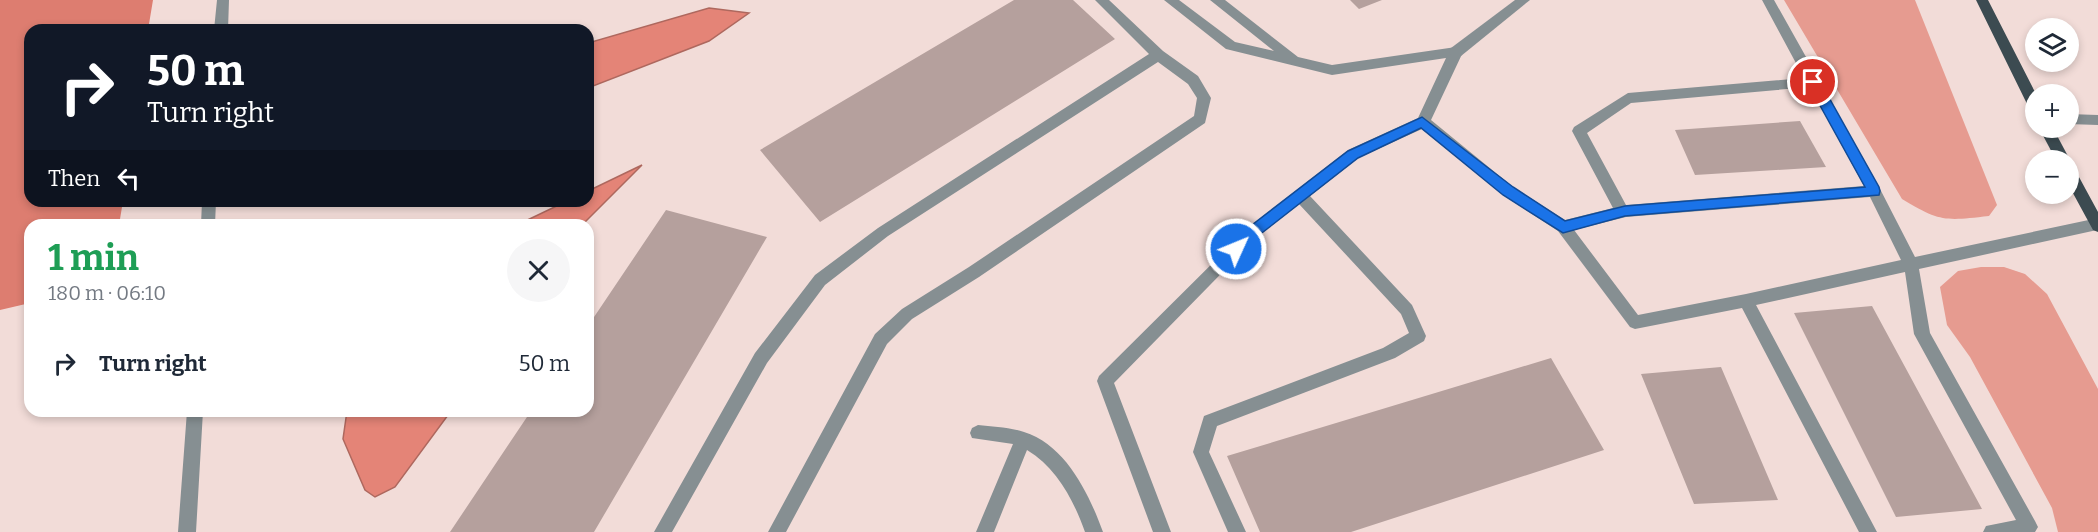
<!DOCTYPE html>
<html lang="en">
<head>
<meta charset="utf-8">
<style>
  body { margin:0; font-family:Bitter,serif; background:#f6f6f7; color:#1f2937; height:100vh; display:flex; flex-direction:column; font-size:22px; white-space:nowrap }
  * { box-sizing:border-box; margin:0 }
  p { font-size:20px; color:#747a83 }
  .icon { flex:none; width:33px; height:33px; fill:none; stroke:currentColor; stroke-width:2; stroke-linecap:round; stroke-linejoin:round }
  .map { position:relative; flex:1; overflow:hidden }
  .side { position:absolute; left:24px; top:219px; width:570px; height:198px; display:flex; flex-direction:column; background:#fff; border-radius:18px; box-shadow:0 3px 9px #0003 }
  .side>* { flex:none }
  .banner { position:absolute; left:24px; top:24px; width:570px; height:183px; border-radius:18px; box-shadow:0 3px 9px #0003; background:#111827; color:#fff; overflow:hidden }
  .fabs { position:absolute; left:2025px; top:18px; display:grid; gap:12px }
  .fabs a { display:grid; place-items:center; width:54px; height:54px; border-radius:50%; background:#fff; box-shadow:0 3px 9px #0003; font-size:30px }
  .pin { position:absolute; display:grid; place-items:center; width:51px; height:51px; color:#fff; margin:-26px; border:3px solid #fff; border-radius:50%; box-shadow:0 2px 6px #0007 }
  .me { position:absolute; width:66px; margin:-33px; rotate:46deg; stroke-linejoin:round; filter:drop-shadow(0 0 4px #0008) }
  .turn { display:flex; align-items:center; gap:21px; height:126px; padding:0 24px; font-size:27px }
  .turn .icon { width:78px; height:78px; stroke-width:2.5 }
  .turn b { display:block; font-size:42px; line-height:51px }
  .then { display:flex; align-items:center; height:57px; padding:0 24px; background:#0003; gap:12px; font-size:22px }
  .round { display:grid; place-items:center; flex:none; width:63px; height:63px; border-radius:32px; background:#f6f6f7 }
  .overview { display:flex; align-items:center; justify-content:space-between; height:102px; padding:0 24px }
  h1 { font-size:36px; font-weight:700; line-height:45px; color:#1e9e55 }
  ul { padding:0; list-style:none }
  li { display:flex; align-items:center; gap:18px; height:84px; padding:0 24px }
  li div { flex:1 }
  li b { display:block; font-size:22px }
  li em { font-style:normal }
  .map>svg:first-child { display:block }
  .green { fill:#e69b90 }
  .forest { fill:#dd7d70 }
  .water { fill:#e48477; stroke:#ae685e; stroke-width:1.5 }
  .building { fill:#b5a09d }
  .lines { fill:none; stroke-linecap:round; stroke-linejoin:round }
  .service { fill:#868f92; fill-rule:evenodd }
  .minor { fill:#868f92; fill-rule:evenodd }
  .tertiary { fill:#868f92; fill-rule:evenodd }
  .primary { fill:#3c4b51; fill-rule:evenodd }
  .route { fill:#1a73e8; stroke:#114b97; stroke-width:1.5 }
</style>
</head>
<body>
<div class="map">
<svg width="2098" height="532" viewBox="0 0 2098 532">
  <rect width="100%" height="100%" fill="#f2dcd8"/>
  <!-- green -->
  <path class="green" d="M1784,0H1915L1997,205L1989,216C1945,221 1940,222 1902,199Z
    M1981,267H2004L2025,274L2047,294L2098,389V532H2058L2052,508L1970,357L1947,325L1940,287L1958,271Z"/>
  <!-- forest -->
  <path class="forest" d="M0,0H153L148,30H30V201H123L119,225H30V303L0,310Z"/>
  <!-- water -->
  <path class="water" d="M709,8L749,13L709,41L588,88V43Z
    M642,165L582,225H517L567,201H588V191Z
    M347,411H451L395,487L375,497L365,490L343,439Z"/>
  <!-- building -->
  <path class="building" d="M1014,0H1073L1115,39L820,222L760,150Z
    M1350,0H1382L1359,9Z
    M1800,121L1826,167L1695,175L1675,130Z
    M666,210L767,237L594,532H450L531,411H588V326Z
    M1872,306L1982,509L1896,517L1794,313Z
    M1551,358L1604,450L1351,532H1260L1227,456Z
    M1721,367L1778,500L1694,504L1641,374Z"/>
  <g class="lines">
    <!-- service -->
    <path class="service" d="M1095,0H1109L1163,51L1198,76L1211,98L1205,123L979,277L912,319L887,344L786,532H768L875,334L902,309L969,267L1194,116L1197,98L1188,84L1158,62L888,236L825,285L767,363L672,532H654L755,353L815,275L878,228L1149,54Z
      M1164,0H1179L1235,42L1274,51L1210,0H1225L1298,57L1332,65L1456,47L1461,48L1463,52L1431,120L1513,187L1565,220L1613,208L1572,131L1574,127L1628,93L1804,78L1762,0H1774L1879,187L1915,257L2098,218L2097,230L1919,269L1930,333L2035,521L2038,527L2035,532H1983L1986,526L2016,520L1914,334L1905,272L1756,305L1877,532H1859L1742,308L1635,329L1630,327L1558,231L1503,195L1422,129L1358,158L1310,196L1412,305L1426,336L1424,341L1395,358L1217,426L1209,452L1246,532H1228L1193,452L1204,416L1383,348L1409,333L1401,314L1299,204L1258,236L1114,383L1171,532H1153L1097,381L1099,376L1248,228L1348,150L1418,118L1446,58L1332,75L1226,49ZM1810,87L1864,186L1626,205L1587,133L1631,103ZM1870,197L1901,260L1746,294L1638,315L1574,230L1626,217Z
      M2068,114L2098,115V125L2068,124Z
      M978,425C993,427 1009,427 1024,432C1066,445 1089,494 1103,532H1085C1074,501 1057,468 1027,450L994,532H976L1013,444L972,438L970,433L972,428Z"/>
    <!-- minor -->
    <path class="minor" d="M1515,0H1530L1461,56H1451L1449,52L1451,48Z"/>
    <!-- tertiary -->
    <path class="tertiary" d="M217,0H229L228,30H214Z
      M202,201H216L215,225H201Z
      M187,411H203L196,532H178Z"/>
    <!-- primary -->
    <path class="primary" d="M1976,0H1988L2036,94V113L2029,108Z
      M2039,128H2053L2070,160L2068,163V160H2056Z
      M2068,164L2073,166L2098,212V232L2093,230L2068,184Z"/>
  </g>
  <!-- route -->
  <path class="route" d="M1813,77L1818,78L1879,187L1880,191L1879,195L1625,216L1563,233L1503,195L1421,128L1358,158L1258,236L1241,253H1232L1230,249L1248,228L1348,151L1422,117L1513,187L1565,221L1625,206L1865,187L1807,82Z"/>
</svg>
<div class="fabs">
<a><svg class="icon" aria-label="layers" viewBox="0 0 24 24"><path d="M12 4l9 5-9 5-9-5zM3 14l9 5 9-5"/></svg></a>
<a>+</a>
<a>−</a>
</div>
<div class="pin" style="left:1813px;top:82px;background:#d93025"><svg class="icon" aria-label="arrive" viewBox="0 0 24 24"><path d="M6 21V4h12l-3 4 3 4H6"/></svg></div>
<svg class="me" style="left:1236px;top:249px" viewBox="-20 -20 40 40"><circle r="17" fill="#1a73e8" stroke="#fff" stroke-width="3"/><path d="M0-11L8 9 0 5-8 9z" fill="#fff"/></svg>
<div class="banner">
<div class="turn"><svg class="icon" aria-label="right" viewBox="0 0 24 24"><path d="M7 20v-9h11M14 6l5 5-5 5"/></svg><div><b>50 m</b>Turn right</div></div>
<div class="then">Then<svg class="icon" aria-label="left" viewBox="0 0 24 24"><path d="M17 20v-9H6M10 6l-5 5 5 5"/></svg></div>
</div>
<section class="side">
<div class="overview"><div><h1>1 min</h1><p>180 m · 06:10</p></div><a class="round"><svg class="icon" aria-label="close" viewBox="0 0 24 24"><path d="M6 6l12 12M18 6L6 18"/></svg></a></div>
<ul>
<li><svg class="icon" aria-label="right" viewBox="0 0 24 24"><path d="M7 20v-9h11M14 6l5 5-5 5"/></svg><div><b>Turn right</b></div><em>50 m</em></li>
</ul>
</section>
</div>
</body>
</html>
